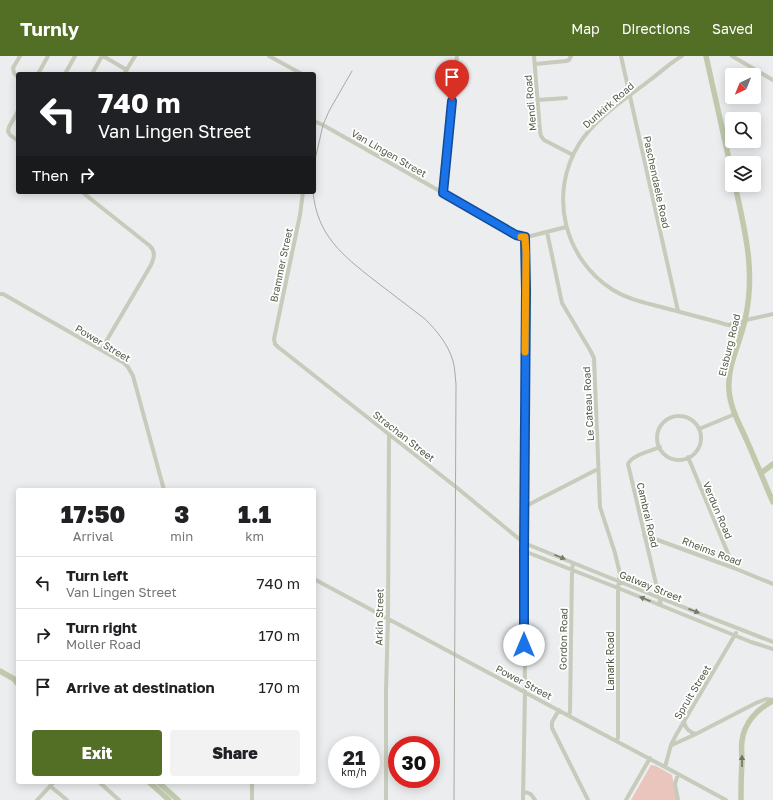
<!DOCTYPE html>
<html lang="en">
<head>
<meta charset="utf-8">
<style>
  body { margin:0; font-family:"Golos Text",sans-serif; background:#f2f2f2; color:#202124; height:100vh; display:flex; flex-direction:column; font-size:15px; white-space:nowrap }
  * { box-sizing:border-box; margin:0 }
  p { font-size:13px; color:#757577 }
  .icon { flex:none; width:22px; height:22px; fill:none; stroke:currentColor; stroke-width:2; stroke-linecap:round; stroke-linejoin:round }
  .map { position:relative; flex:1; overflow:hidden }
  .panel { position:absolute; left:16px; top:432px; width:300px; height:296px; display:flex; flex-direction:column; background:#fff; border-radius:4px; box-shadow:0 2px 10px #0003 }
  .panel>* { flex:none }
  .banner { position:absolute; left:16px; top:16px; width:300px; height:122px; border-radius:4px; box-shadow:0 2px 10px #0003; background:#202124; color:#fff; overflow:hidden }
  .needle { width:26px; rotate:223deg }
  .buttons { position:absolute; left:725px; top:12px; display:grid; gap:8px }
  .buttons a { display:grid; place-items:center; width:36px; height:36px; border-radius:4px; background:#fff; box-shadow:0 2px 10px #0003; font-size:20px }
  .speed { position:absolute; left:328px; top:680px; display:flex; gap:8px; font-size:20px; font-weight:700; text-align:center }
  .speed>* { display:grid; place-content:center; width:52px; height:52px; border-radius:50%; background:#fff; box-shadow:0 2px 10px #0003; line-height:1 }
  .speed small { font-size:10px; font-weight:400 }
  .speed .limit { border:6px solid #d22; background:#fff; color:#111 }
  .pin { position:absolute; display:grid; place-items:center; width:34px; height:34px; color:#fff; margin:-41px -17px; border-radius:50% 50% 50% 0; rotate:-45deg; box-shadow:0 0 4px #0007 }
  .pin .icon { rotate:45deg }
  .me { position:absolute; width:44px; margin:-22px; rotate:0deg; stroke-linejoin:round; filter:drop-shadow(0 0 3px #0008) }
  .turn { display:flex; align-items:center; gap:14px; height:84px; padding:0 16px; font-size:18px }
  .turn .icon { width:52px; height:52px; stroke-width:2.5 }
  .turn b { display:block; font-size:28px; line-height:34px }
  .then { display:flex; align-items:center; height:38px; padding:0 16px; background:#0003; gap:8px; font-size:15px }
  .eta { display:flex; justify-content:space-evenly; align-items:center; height:68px; text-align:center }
  .eta b { font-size:24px; font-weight:800; line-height:28px }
  .action { display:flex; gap:8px; margin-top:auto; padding:8px 16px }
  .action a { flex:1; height:46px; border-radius:4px; background:#536f25; color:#fff; font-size:16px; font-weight:800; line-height:46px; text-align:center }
  .action a+a { background:#f2f2f2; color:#202124 }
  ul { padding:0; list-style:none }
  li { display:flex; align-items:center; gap:12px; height:52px; padding:0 16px; border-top:1px solid #e0e0e0 }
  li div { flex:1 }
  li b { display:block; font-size:15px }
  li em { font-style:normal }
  header { display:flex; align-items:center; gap:24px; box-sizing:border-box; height:56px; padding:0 20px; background:#536f25; color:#fff }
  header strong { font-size:19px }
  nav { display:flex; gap:22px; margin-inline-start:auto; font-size:14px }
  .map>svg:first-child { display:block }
  .green { fill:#eac5bd }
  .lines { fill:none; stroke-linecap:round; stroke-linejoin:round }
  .minor { stroke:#c7cbbb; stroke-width:4 }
  .major { stroke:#c1c9ad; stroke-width:5.5 }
  .rail { stroke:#a7aba2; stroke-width:1 }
  .oneway { fill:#767a69 }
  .oneway2 { fill:#6e7460 }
  .route-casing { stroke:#114b97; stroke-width:10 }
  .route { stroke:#1a73e8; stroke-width:7 }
  .slow { stroke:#f59e0b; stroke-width:7 }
  .labels { text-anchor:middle; stroke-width:3.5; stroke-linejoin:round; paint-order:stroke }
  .street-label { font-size:10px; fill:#535846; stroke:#fff }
</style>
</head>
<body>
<header>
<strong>Turnly</strong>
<nav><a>Map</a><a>Directions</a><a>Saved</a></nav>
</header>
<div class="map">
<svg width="773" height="744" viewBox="0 0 773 744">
  <rect width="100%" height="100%" fill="#ecedef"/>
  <!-- green -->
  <path class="green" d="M651,709L656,710L672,719L677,744H631Z"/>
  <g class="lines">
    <!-- minor -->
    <path class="minor" d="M103,0L127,14
      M269,0L302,18
      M534,0L540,75L541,80L544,84L573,99
      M621,0L678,255
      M682,0C671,6 661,16 650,24C627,42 595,62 579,88C548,138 564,203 613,234C629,244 647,247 665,252C681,256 698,261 714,265C720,266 727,270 732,269C737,268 742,266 746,264C755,262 764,260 773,258
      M732,0L773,24
      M535,8L566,5L569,4L571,0
      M38,18L48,0
      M65,18L75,0
      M92,18L102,0
      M124,18L135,0
      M18,21L14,17L13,12L20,0
      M538,44L566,42
      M18,55L9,71L8,75L10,79L18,85
      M314,65L323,69L519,180L527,181L566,171
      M82,136L150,190C156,196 154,202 151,209L101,294
      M303,136L300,159L274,283L275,288L278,291L456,431L524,487L660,542L773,586
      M443,137L457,0
      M547,176L562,247L590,294L594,302L600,451L615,497L620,518L618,532V681L617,685
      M0,238H3L124,307L128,311L133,320L164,434
      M657 382a22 22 0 1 1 44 0a22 22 0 1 1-44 0Z
      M699,373L735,358
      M660,391C651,395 632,399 628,408L661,549
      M688,401L734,512
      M524,451L598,413
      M644,479L734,512L773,528
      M524,495L618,532L751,586L773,593
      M314,523L569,660L665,711L726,744
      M559,654L552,666V672L588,744
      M569,660L570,655L572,514L573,507
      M684,666C686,673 689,676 696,678
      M672,689L696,678L756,647L766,643L773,644
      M665,711L671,689L676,679L736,577
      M678,718L675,728L678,744
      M99,726L119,744
      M252,726V744
      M50,730L67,744
      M523,736C530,736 532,739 535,744
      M37,744L54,726
      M386,744V635L388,562L389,379
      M523,744L525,636L524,495L526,246V197L525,181
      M626,744L650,702"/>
    <!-- major -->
    <path class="major" d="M706,0L732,117
      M735,129C745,175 756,216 745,264C740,288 727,309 729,334C730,352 740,369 747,385C756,405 764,426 773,446
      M731,269L738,273L740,279
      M761,417L773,408
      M0,615L14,623L18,628
      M149,726L169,744
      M158,726L178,744
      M741,744C741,732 741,719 742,707C742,700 741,692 742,685C744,667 757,653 773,645"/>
    <!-- rail -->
    <path class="rail" d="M314,108L323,69L329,55L352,15
      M313,136C317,179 342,199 374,224C391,237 408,250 425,263C437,275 448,288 453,305C455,312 455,320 456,328L454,744"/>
  </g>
  <!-- one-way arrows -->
  <defs><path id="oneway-solid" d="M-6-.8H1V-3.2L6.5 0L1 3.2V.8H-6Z"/></defs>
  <g class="oneway">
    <use href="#oneway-solid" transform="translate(560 501) rotate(22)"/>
    <use href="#oneway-solid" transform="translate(645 543) rotate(-158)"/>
    <use href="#oneway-solid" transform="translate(694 555) rotate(21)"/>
  </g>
  <use class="oneway2" href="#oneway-solid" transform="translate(742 705) rotate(-90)"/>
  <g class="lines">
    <defs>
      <path id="route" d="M452,45L443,137L516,179L525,181L526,234L524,495V589"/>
    </defs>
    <!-- route casing -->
    <use href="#route" class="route-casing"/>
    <!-- route -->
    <use href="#route" class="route"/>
    <!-- slow -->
    <path class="slow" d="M521,181H525L526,197L525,296"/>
  </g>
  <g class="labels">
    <!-- street labels -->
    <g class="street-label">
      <text transform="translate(530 47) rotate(-95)" y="4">Mendi Road</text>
      <text transform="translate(608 49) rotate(-41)" y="4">Dunkirk Road</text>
      <text transform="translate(389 97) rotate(30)" y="4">Van Lingen Street</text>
      <text transform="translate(657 126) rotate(78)" y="4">Paschendaele Road</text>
      <text transform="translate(281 209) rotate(-78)" y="4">Brammer Street</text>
      <text transform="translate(103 287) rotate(31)" y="4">Power Street</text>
      <text transform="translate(729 289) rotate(-76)" y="4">Elsburg Road</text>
      <text transform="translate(588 348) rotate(-93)" y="4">Le Cateau Road</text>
      <text transform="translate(404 380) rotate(38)" y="4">Strachan Street</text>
      <text transform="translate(718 454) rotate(67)" y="4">Verdun Road</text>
      <text transform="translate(648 459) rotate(77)" y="4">Cambrai Road</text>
      <text transform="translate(712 495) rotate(21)" y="4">Rheims Road</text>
      <text transform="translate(651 530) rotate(22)" y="4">Galway Street</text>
      <text transform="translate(379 561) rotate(-89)" y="4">Arkin Street</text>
      <text transform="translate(563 583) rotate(-89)" y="4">Gordon Road</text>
      <text transform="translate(610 605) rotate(-90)" y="4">Lanark Road</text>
      <text transform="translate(524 626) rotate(28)" y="4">Power Street</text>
      <text transform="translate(692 636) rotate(-59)" y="4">Spruit Street</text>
    </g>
  </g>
</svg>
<div class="buttons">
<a><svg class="needle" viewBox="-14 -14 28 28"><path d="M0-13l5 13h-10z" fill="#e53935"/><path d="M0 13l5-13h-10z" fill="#757577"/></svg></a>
<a><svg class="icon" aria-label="search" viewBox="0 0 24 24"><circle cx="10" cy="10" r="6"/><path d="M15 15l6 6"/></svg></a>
<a><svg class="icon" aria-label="layers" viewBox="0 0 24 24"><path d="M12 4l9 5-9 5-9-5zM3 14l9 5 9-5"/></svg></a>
</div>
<div class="speed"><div>21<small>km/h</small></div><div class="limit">30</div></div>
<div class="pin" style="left:452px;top:45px;background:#d93025"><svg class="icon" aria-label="arrive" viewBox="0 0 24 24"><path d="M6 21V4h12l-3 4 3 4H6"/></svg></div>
<svg class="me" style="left:524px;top:589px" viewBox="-20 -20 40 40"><circle r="19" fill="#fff"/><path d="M0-13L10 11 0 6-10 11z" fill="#1a73e8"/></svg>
<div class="banner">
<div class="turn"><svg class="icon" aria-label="left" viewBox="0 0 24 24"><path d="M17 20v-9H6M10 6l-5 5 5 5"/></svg><div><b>740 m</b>Van Lingen Street</div></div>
<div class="then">Then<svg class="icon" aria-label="right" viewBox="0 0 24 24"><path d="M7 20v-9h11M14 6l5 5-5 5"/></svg></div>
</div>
<section class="panel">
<div class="eta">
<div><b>17:50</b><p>Arrival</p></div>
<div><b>3</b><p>min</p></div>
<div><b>1.1</b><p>km</p></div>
</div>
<ul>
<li><svg class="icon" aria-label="left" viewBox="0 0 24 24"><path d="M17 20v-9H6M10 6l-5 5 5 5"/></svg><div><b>Turn left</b><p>Van Lingen Street</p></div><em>740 m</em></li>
<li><svg class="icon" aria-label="right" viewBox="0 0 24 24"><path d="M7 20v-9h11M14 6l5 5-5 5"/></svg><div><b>Turn right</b><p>Moller Road</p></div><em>170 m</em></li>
<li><svg class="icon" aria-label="arrive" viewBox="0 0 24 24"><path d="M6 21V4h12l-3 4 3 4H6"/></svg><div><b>Arrive at destination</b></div><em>170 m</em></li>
</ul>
<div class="action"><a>Exit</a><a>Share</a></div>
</section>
</div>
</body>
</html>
